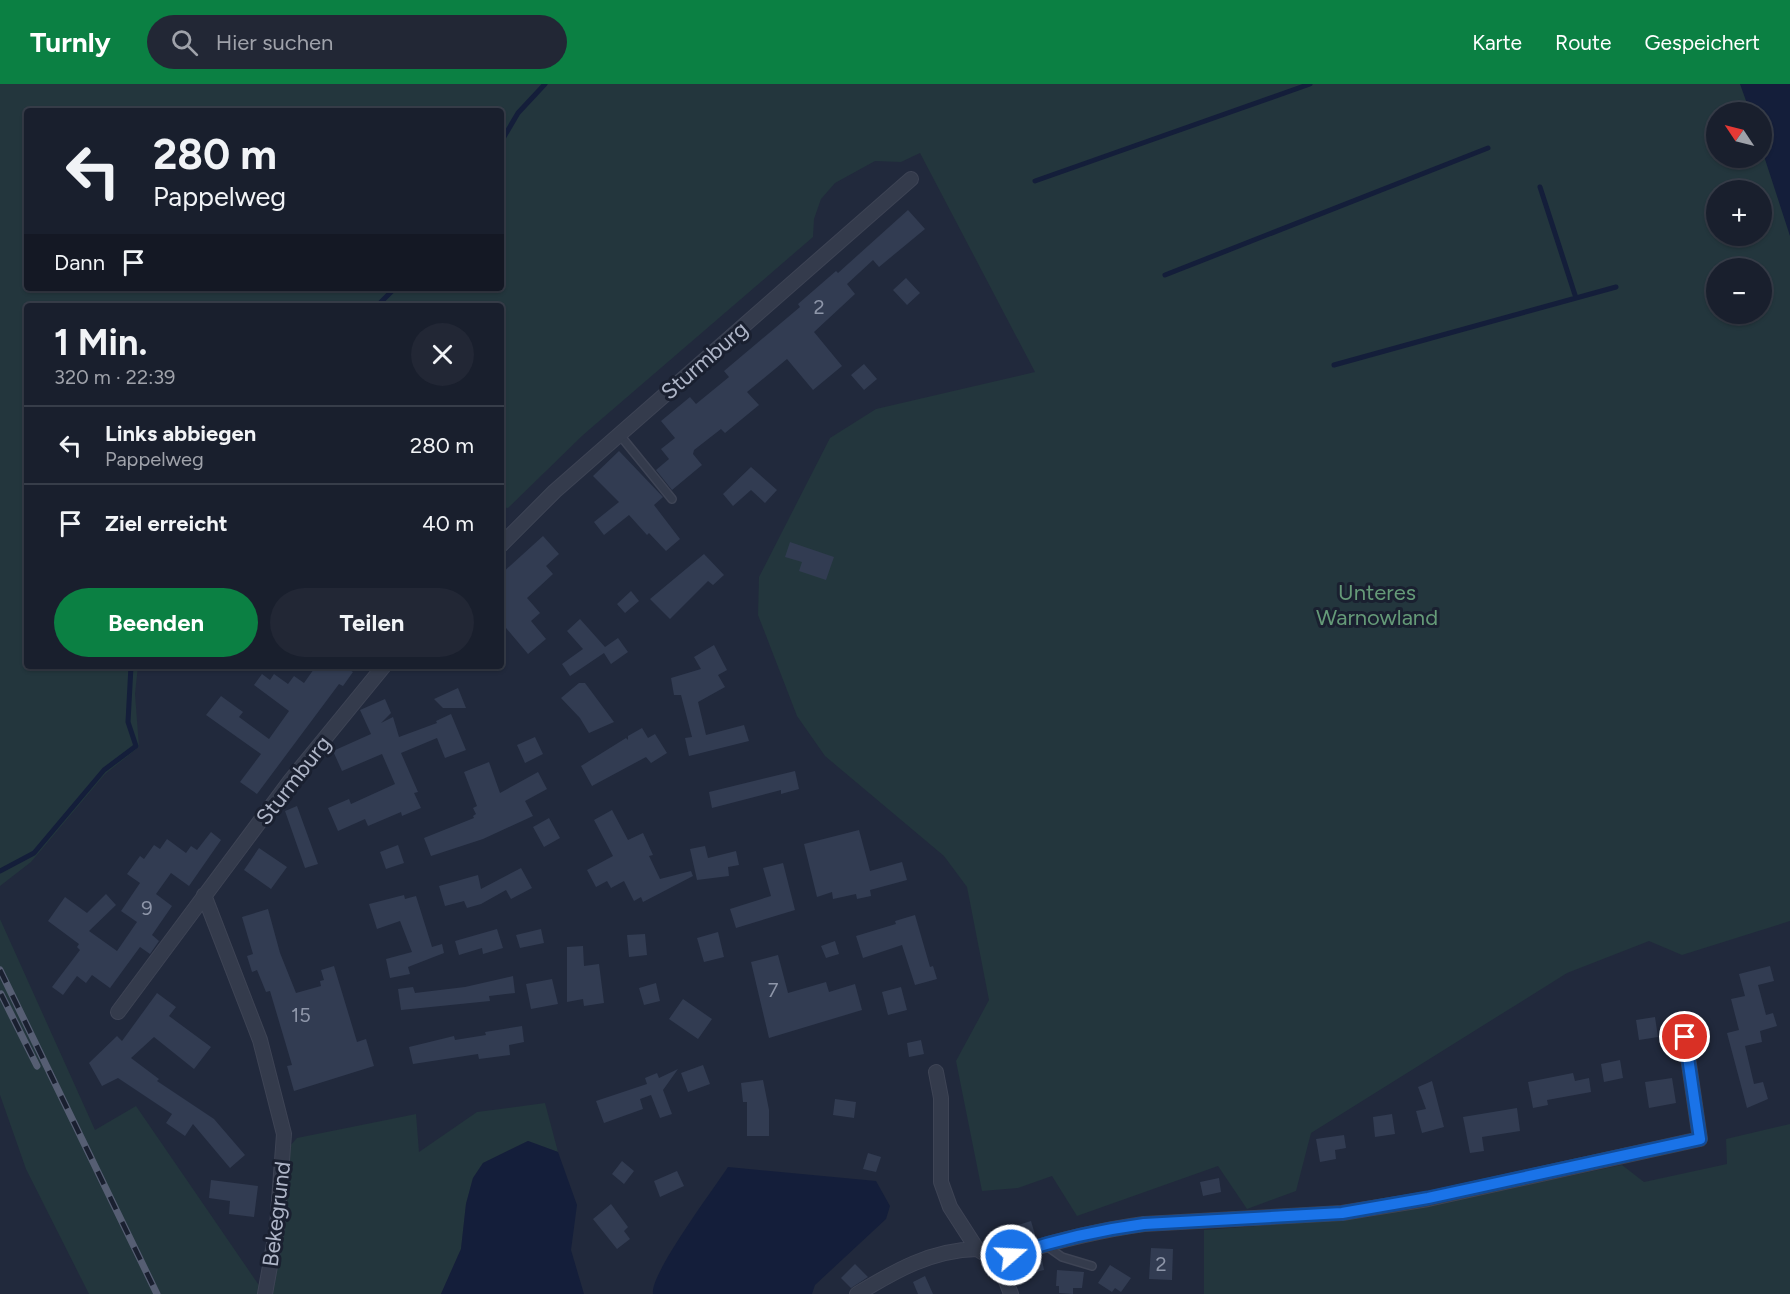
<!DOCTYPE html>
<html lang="de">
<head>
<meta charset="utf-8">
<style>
  body { margin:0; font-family:Figtree,sans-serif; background:#222735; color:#f1f3f6; height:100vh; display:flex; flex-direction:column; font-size:22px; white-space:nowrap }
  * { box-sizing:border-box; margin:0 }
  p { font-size:20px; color:#9fa2aa }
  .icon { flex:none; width:33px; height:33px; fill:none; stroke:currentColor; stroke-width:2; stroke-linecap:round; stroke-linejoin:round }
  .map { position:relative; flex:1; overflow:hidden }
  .side { position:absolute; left:24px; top:219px; width:480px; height:366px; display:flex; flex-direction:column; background:#191f2d; border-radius:6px; box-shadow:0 2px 4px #0004,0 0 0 2px #373d49 }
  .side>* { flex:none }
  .guide { position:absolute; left:24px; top:24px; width:480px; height:183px; border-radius:6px; box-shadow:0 2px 4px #0004,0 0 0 2px #373d49; background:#191f2d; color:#f1f3f6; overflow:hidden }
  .needle { width:39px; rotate:305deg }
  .fabs { position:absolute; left:1706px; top:18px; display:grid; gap:12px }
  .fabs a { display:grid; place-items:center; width:66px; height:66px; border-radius:50%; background:#191f2d; box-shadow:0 2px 4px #0004,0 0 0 2px #373d49; font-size:30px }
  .pin { position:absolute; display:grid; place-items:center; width:51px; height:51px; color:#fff; margin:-26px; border:3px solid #fff; border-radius:50%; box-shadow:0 2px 6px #0007 }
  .me { position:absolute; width:66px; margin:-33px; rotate:71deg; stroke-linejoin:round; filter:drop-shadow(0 0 4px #0008) }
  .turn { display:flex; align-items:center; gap:21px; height:126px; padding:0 30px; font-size:27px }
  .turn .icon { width:78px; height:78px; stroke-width:2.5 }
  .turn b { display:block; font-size:42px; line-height:51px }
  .then { display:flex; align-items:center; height:57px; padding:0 30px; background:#0003; gap:12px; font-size:22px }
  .round { display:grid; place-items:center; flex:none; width:63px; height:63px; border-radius:32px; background:#222735 }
  .overview { display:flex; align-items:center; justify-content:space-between; height:102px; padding:0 30px }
  h1 { font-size:36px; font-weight:700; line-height:45px }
  .cta { display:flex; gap:12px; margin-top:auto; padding:12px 30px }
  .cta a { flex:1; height:69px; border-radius:36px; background:#0b8043; color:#fff; font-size:24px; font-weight:700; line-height:69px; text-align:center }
  .cta a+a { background:#222735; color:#f1f3f6 }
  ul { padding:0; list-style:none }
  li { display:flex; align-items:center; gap:18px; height:78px; padding:0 30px; border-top:2px solid #373d49 }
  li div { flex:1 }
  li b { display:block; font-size:22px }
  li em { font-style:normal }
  header { display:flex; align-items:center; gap:36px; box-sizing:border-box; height:84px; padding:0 30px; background:#0b8043; color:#fff }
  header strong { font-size:28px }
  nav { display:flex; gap:33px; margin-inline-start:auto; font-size:21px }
  .search { width:420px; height:54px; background:#222735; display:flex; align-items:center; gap:15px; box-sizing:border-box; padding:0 21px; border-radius:33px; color:#9fa2aa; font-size:22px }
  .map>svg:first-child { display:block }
  .green { fill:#23363d; fill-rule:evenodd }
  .water { fill:#141e3a }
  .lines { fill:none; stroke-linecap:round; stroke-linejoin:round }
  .stream { stroke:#141e3a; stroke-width:5 }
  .building { fill:#323c52 }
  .service-casing { stroke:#3e4455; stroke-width:10 }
  .minor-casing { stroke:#3e4455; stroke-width:16 }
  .service { stroke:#343b4c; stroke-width:7 }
  .minor { stroke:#343b4c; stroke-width:14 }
  .rail-casing { stroke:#565e73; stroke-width:7 }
  .rail { stroke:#1a2030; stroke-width:4.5; stroke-dasharray:14; stroke-linecap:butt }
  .route-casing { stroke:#114b97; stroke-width:15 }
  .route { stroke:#1a73e8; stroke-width:10 }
  .labels { text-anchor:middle; stroke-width:6; stroke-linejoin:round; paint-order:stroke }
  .number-label { font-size:20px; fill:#8e96a9 }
  .street-label { font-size:22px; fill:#afb6c8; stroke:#1a2030 }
  .park-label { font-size:22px; fill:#659a78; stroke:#1a2030 }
</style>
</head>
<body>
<header>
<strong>Turnly</strong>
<div class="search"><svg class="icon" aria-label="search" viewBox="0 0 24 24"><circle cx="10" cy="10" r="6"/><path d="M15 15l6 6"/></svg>Hier suchen</div>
<nav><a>Karte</a><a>Route</a><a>Gespeichert</a></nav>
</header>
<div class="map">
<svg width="1790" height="1210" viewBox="0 0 1790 1210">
  <rect width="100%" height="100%" fill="#21293c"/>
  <!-- green -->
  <path class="green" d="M0,0H1790V837L1682,871L1649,857L1567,889L1311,1049L1296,1107L1247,1125L1218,1082L1077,1132L1052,1092L1018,1104L982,1107L956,977L989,916L967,803L944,772L825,672L797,632L758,531L759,493L830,354L876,325L1035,288L920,69L901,78L875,77L835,99L821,115L814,135L813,153L583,351L508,424L501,423V222H27V582H138L135,610L139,663L105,690L31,778L0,802ZM27,27H501V204H27ZM1716,28H1761V74H1716ZM1716,106H1761V152H1716ZM1716,184H1761V230H1716Z
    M0,835L95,1046L136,1022L265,1210H89L26,1085L0,1011Z
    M545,1019L558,1068L528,1057L483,1079L473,1094L466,1120L461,1165L441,1210H272L285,1144L290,1062L297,1054L416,1030L419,1068L477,1028Z
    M1790,1040V1210H1204V1146L1369,1133L1622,1081L1644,1098L1727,1080L1726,1055Z"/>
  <!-- water -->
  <path class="water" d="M1740,0H1790V152L1761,63V28H1750Z
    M528,1057L558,1068L577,1121L571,1166L584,1210H441L461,1165L466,1120L473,1094L483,1079Z
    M728,1083L876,1097L890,1122L886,1135L815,1201L812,1210H653C649,1191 715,1103 728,1083Z"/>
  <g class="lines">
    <!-- stream -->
    <path class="stream" d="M501,58L518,29L545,0
      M1035,97L1310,0
      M1540,103L1576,214
      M1165,191L1488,64
      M377,222L395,204
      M1334,281L1616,203
      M0,787L34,769L104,686L136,662L128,638L131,582"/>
  </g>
  <!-- building -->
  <path class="building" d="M908,126L925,145L879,183L873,176L847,200L855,210L814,248L842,282L813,306L787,275L747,308L759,321L725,349L721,345L694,366L693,370L702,381L672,406L656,386L669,375L661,365L675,354L661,337L690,313L696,320L729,293L724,287L800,223L798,220L836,187L838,189Z
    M906,194L920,209L907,221L893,206Z
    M864,280L877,295L864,306L851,291Z
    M619,367L663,413L654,421L680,455L666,467L649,449L647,451L629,431L604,451L594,438L619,418L593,392Z
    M751,383L777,406L765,419L751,406L733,422L723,410Z
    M543,452L559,470L546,482L553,490L527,514L540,529L531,537L546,555L528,570L501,538V490Z
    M790,458L834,473L826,496L799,487L802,478L785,473Z
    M704,470L724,491L713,501L708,497L670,535L650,515Z
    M631,507L639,517L625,529L617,520Z
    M580,535L605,563L618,554L628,568L611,580L604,569L570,592L562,580L583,565L567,547Z
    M714,561L727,586L718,591L725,603L698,618L706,651L744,641L749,657L689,672L685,654L692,653L681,611H674L671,594L701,585L694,573Z
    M316,582H344L353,588L343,602L339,600L257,710L240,698L261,670L206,631L221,612L243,628L239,633L269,655L289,627L254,601L262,590L270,596L274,590L288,600L294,592L304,599Z
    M579,599H585L614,638L589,649L580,634L561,614Z
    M458,604L466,624H443L434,615Z
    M385,615L391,629L381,639L393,633L399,653L437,639L436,637L451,630L466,666L445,674L437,654L401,669L418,708L414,709L421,724L402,732L401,728L368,742L365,735L338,747L328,724L349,715L351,720L395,700L382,670L342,687L333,667L371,650L360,626Z
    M642,644L648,654L655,650L667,669L651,679L646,673L592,702L581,682L626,654L628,656V652Z
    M535,653L543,670L525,679L517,661Z
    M489,678L500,709L538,688L547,705L525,717L533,732L483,755L431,772L424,754L474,734L473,732L476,730L473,724L477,722L464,688Z
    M795,687L799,705L781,710V706L712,724L709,708Z
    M297,722L318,780L305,784L285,727Z
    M612,726L628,756L643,749L653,771L649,772L660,795L691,787L693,792L643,818L641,813L634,817L624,797L611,804L607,797L596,803L587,786L613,772L594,736Z
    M549,734L560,754L544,763L533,743Z
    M859,746L870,787L902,778L907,796L870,806L871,812L857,815L856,810L833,815L832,808L817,813L804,760Z
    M211,748L221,756L189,802L171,789L156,810L172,822L152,851L159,857L150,870L140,863L110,904L92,891L86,899L77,892L63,911L52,903L80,866L77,863L79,860L48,837L65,813L87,829L106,810L116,821L89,847L117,867L137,838L121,827L140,799L127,790L140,772L144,775L154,761L160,765L167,755L186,769L191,762L197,766Z
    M398,761L404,779L386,785L380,768Z
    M705,762L708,774L736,767L739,781L728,783L729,792L697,796L690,765Z
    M259,764L287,783L271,805L244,786Z
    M783,779L795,826L736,844L730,825L771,812L763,784Z
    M521,784L532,804L511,815L506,806L481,820L467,824L464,817L445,822L439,802L478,791L481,805Z
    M404,811L405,815L416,812L432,863L442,860L444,869L408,883L410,890L390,894L386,875L412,868L400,837L377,845L369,820Z
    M268,825L280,869L296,909L321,902L320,897L324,896L321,886L334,882L357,958L366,955L374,982L294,1007L287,982L292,981L270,907L266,908L257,886L252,888L247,872L253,870L242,833Z
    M915,831L930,883L933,882L937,895L915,901L902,861L863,874L856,852L896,840L895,837Z
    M497,845L503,864L483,870L482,864L459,871L455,857Z
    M541,845L544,859L520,864L516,851Z
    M718,848L724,873L704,878L697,854Z
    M645,850L647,871L629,873L627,851Z
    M835,857L839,870L826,874L821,862Z
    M583,862L584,882L599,880L604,919L584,922L583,915L567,918V863Z
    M778,871L788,909L826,898L829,908L855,900L862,926L769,954L751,878Z
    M1770,882L1774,897L1758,901L1766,931L1773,929L1777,942L1760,947L1762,958L1745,962L1754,1000L1763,998L1768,1015L1747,1024L1727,949L1739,946L1731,915L1745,912L1739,890Z
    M513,892L515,909L489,912L490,917L401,926L398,905L413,903L415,909L465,903Z
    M552,895L558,920L531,925L526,900Z
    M656,899L660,917L644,921L639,904Z
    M901,903L907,926L888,931L882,908Z
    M157,909L176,923L169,932L211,963L194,985L154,953L131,974L159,995L157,997L214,1035L245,1071L230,1084L193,1040L185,1052L166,1039L172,1030L118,994L102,1002L89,979L117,952L122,957Z
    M683,915L712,935L698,955L669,935Z
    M1655,933L1658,953L1639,956L1636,936Z
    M522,942L524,958L509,961L510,971L479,975L478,970L413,980L409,963L454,952L455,956L486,951L485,948Z
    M921,956L924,970L909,973L907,959Z
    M1620,976L1623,994L1604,998L1601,980Z
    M703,981L710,1000L688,1008L681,989Z
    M678,985L663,1006L672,1030L660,1034L651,1011L640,1015L643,1025L604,1039L596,1017L647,1000L645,994L657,989L659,994Z
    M1573,989L1575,997L1589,994L1591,1008L1547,1016L1548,1021L1533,1024L1528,998Z
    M1672,994L1676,1019L1649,1024L1645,998Z
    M763,996L769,1026V1052H747V1018H743L741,999Z
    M1432,997L1444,1043L1422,1049L1416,1027L1426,1025L1418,1003Z
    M835,1015L856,1018L854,1034L833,1031Z
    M1517,1024L1520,1047L1482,1053L1484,1067L1470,1069L1463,1033Z
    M1392,1030L1395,1050L1375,1053L1373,1033Z
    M1344,1051L1346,1064L1335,1066L1336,1075L1320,1078L1316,1055Z
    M868,1069L881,1073L876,1088L863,1085Z
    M622,1077L634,1087L624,1100L612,1090Z
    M677,1087L684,1102L660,1113L654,1097Z
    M1219,1094L1221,1108L1203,1112L1200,1098Z
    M211,1096L258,1102L254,1133L229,1130L230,1117L209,1114Z
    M611,1120L628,1143L624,1147L630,1155L617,1165L593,1135Z
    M1031,1137L1036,1154L1017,1160L1012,1143Z
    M1151,1164L1173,1165L1172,1196L1149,1195Z
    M1041,1171L1044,1186L1028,1190L1024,1176Z
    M855,1180L868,1193L851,1204L841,1194Z
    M1110,1181L1131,1194L1121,1208L1115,1204L1112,1208L1098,1199Z
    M1057,1186L1084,1188L1082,1204H1073V1210L1059,1209V1202H1056Z
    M925,1192L933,1210H918L913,1198Z"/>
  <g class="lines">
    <defs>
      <path id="service" d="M619,350L672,415
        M1045,1161L1062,1173L1092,1182"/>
      <path id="minor" d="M501,461L555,407L911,95
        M204,811L260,956L284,1050L277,1143L265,1210
        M118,928L290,697L384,582
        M936,988L941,1014V1098L950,1123L977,1165L995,1176L1003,1189L1011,1210
        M995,1176C1044,1160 1093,1147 1144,1140L1342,1129L1428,1115L1700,1055L1685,953
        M857,1210C895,1187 931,1166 977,1165"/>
    </defs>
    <!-- service casing -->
    <use href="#service" class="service-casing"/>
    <!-- minor casing -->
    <use href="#minor" class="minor-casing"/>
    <!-- service -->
    <use href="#service" class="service"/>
    <!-- minor -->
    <use href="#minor" class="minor"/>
    <defs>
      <path id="rail" d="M0,886L157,1210
        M1,910L37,982"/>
    </defs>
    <!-- rail casing -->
    <use href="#rail" class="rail-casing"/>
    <!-- rail -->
    <use href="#rail" class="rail"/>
  </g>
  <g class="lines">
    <defs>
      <path id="route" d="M1011,1171C1055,1156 1099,1146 1144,1140L1342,1129L1428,1114L1700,1055L1685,953"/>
    </defs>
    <!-- route casing -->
    <use href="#route" class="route-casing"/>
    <!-- route -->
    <use href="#route" class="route"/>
  </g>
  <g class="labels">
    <!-- number labels -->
    <g class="number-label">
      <text x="819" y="230">2</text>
      <text x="147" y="831">9</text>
      <text x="773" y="913">7</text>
      <text x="301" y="938">15</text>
      <text x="1161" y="1187">2</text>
    </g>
    <!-- street labels -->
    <g class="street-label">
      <text transform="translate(704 276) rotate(-41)" y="8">Sturmburg</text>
      <text transform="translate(293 696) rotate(-52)" y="8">Sturmburg</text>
      <text transform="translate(276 1130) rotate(-83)" y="8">Bekegrund</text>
    </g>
    <!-- park labels -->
    <g class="park-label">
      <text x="1377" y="516">Unteres<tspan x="1377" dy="25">Warnowland</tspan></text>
    </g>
  </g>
</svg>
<div class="fabs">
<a><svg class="needle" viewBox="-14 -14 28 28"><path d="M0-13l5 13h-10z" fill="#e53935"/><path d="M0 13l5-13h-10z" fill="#9fa2aa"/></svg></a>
<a>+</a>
<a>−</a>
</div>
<div class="pin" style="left:1685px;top:953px;background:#d93025"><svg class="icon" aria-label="arrive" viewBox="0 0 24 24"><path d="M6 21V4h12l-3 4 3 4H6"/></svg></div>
<svg class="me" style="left:1011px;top:1171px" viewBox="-20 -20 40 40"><circle r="17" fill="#1a73e8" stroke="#fff" stroke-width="3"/><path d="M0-11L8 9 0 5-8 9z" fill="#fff"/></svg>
<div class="guide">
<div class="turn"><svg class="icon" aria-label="left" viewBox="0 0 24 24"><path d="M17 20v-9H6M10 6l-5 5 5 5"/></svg><div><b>280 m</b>Pappelweg</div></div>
<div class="then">Dann<svg class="icon" aria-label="arrive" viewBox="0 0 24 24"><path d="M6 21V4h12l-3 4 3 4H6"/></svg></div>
</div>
<section class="side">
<div class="overview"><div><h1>1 Min.</h1><p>320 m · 22:39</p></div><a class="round"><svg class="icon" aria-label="close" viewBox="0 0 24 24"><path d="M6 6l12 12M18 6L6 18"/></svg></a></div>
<ul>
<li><svg class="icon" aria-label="left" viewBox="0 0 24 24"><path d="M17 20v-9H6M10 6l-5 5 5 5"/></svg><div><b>Links abbiegen</b><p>Pappelweg</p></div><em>280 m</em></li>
<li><svg class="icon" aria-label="arrive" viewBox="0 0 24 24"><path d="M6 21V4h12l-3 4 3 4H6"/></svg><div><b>Ziel erreicht</b></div><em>40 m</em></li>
</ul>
<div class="cta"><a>Beenden</a><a>Teilen</a></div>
</section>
</div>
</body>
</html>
